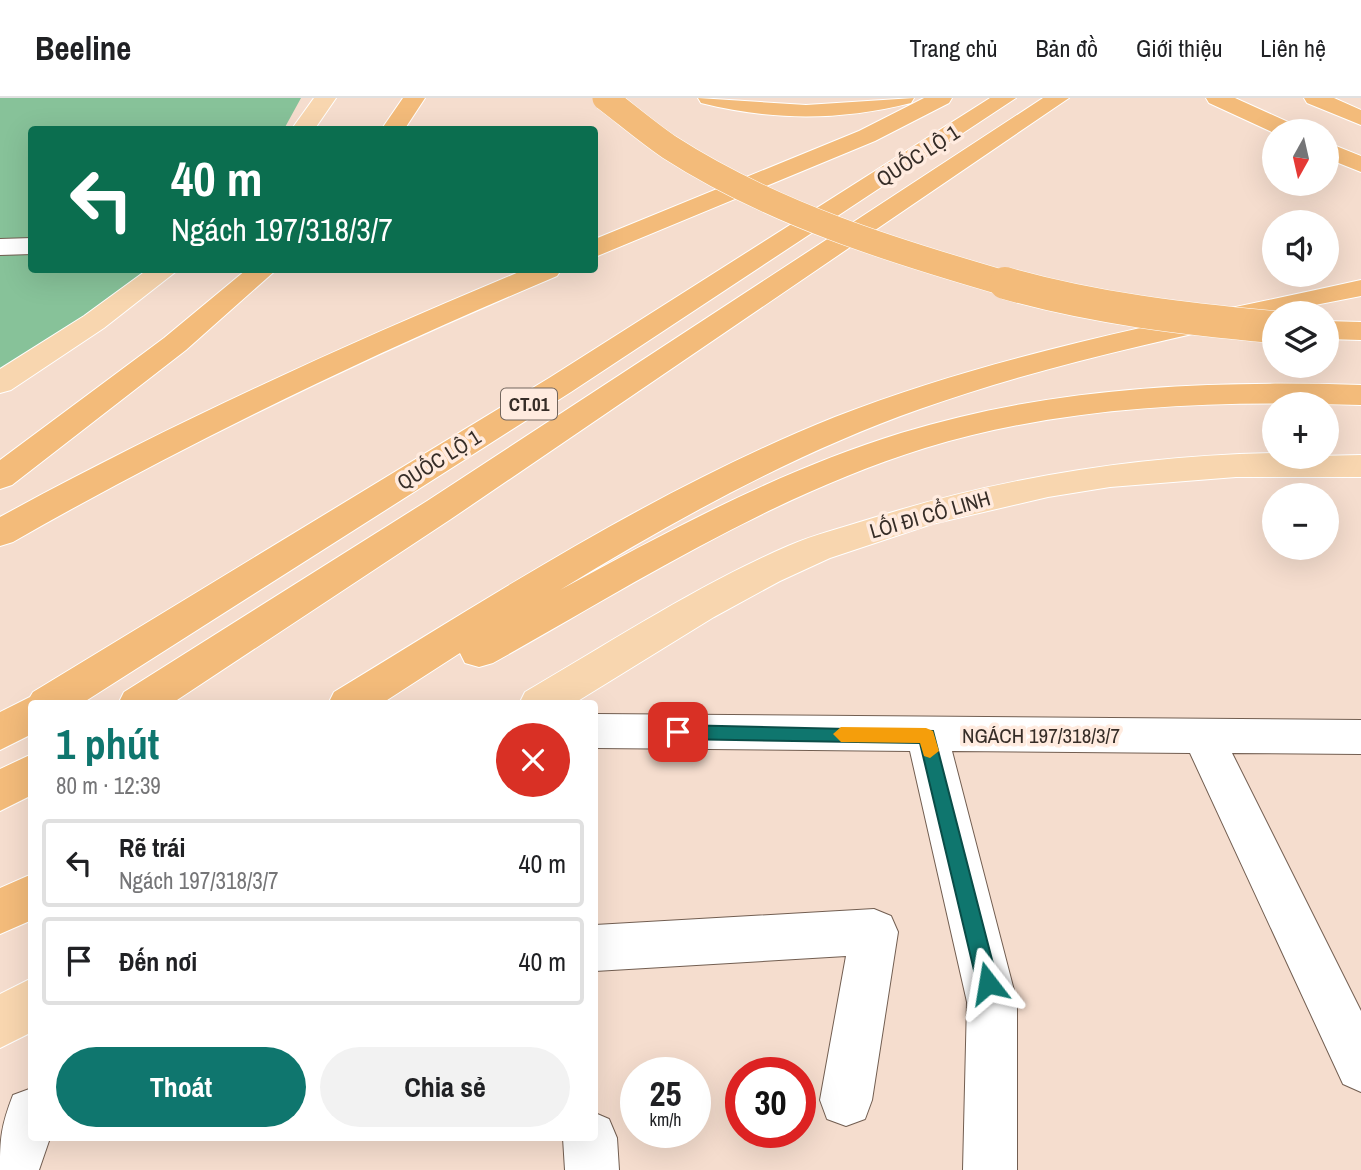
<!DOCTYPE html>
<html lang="vi">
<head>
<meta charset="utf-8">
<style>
  body { margin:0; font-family:"Archivo Narrow",sans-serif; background:#f2f2f2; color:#202124; height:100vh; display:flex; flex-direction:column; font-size:26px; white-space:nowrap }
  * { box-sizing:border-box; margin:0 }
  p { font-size:23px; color:#757577 }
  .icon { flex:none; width:38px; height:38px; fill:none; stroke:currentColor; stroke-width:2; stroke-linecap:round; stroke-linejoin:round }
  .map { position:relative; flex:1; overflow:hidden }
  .panel { position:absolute; left:28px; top:602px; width:570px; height:441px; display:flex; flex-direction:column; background:#fff; border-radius:7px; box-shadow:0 7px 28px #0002 }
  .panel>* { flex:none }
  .banner { position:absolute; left:28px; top:28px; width:570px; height:147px; border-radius:7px; box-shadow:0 7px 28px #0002; background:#0b6e4f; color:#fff; overflow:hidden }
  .needle { width:46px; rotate:188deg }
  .tools { position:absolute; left:1262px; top:21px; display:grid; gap:14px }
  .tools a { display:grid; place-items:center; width:77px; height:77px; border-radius:50%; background:#fff; box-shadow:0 7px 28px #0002; font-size:35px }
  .speed { position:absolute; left:620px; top:959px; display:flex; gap:14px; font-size:35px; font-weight:700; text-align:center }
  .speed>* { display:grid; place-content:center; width:91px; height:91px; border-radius:50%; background:#fff; box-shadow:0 7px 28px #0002; line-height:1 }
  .speed small { font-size:18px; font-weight:400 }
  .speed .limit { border:10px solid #d22; background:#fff; color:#111 }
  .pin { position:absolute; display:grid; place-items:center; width:60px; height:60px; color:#fff; margin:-30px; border-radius:14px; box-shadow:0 4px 10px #0006 }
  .me { position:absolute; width:77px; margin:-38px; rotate:346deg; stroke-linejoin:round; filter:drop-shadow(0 0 5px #0008) }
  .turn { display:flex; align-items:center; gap:24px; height:147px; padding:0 28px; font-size:32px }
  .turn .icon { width:91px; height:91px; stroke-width:2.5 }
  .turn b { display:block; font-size:49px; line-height:60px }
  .round { display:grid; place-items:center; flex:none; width:74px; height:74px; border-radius:37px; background:#f2f2f2 }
  .summary { display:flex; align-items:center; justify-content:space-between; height:119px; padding:0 28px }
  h1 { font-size:42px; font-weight:700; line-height:52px; color:#0f766e }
  .primary-button { display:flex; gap:14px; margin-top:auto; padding:14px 28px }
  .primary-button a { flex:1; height:80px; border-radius:42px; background:#0f766e; color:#fff; font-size:28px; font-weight:700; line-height:80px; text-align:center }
  .primary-button a+a { background:#f2f2f2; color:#202124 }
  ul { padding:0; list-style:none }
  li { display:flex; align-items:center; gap:21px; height:88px; margin:0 14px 10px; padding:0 14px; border:4px solid #e0e0e0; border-radius:7px }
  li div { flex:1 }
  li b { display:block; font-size:26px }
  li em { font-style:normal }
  header { display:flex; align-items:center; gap:42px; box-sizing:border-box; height:98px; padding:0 35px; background:#fff; border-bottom:2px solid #e0e0e0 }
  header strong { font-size:33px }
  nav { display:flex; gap:38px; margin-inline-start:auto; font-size:24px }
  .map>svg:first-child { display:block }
  .green { fill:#87c299 }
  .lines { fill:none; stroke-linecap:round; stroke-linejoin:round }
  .minor-casing { stroke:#725e51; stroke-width:2 }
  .major-casing { stroke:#fff; stroke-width:2 }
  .highway-casing { stroke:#fff; stroke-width:2 }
  .minor { fill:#fff; fill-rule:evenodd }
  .major { fill:#f8d6af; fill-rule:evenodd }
  .highway { fill:#f3bb7a; fill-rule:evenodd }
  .highway-bridge-far1-casing { stroke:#fff; stroke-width:26; stroke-linecap:butt }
  .highway-bridge-casing { stroke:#fff; stroke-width:33; stroke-linecap:butt }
  .highway-bridge-far1 { stroke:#f3bb7a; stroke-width:25 }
  .highway-bridge { stroke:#f3bb7a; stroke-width:32 }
  .route { fill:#0f766e; stroke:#0a4d48; stroke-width:2 }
  .slow { fill:#f59e0b }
  .labels { text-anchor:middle; stroke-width:7; stroke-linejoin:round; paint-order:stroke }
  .shield { fill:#ffebdf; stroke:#72665e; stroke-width:2 }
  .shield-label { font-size:19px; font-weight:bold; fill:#362d27 }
  .street-label { font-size:21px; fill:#362d27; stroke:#ffebdf }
</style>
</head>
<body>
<header>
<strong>Beeline</strong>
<nav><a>Trang chủ</a><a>Bản đồ</a><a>Giới thiệu</a><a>Liên hệ</a></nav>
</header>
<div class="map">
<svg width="1361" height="1072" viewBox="0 0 1361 1072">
  <rect width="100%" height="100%" fill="#f5ddce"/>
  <!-- green -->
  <path class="green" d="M0,0H301L284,31L32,32V172H150L113,205L0,273Z"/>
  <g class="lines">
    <defs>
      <path id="minor" d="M32,140V156L0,157V141Z
        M595,616L1361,622V656L1232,655L1361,913V994L1343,986L1190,655L952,653L1017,904V1072H963L967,904L910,653L595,650Z
        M874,811L891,818L898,834L872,1002L865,1021L846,1028L827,1021L820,1002L846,858L595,873V827Z
        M32,990V1040H50L39,1072H0C0,1040 1,1028 13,997Z
        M595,1015L609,1021L617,1040L619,1072H565L563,1040H595Z"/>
      <path id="major" d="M314,0H336L314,32H291Z
        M147,172H178L104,230L11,292L0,295V271L84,218Z
        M1274,355V359L1361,357V379H1236L1110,389L1048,399L932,426L830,460L780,483L714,519L573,606H519L525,594C611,544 696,488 788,448C815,436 845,429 873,420C1004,379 1137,358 1274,355Z
        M32,880V934L0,950V896Z"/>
      <path id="highway" d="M403,0H425L404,32H381Z
        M698,0L806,7L914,0L911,5C839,23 773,23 701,5Z
        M924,0H952L949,5L875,43L595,159V141L859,33Z
        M990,0H1016L571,294L81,606H32V636L0,652V614L30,599L33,594L549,280Z
        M1043,0H1069L451,421L171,606H118L124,594L427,403Z
        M1206,0H1235L1297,28L1301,33L1274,35L1209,5Z
        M1304,0H1334L1361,12V27L1307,5Z
        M1326,44L1361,58V74L1326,60Z
        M246,172H276L186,252L12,387L0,391V362L164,240Z
        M524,172H561L557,178C370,257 189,343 13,444L0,448V419C170,326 346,246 524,172Z
        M1361,182V198L1274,215V218C1155,244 1035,270 920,311C793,356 675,422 560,492C670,432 781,372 901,335C1050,289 1206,282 1361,287V307C1215,302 1066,307 925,350C771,398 632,487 493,565L479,569L465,565L460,555L381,606H328L334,594C496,495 658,390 835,319C1004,253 1185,221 1361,182Z
        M1326,223L1361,224V242L1326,241Z
        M32,656V697L0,713V671Z
        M32,776V822L0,836V790Z"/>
    </defs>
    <!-- minor casing -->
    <use href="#minor" class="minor-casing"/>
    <!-- major casing -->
    <use href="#major" class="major-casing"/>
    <!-- highway casing -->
    <use href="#highway" class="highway-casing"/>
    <!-- minor -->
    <use href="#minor" class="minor"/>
    <!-- major -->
    <use href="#major" class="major"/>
    <!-- highway -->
    <use href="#highway" class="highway"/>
    <defs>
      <path id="highway-bridge-far1" d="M605,0C626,16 647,34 669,49C773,116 893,153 1011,187"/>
      <path id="highway-bridge" d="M1005,185C1093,210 1184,221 1274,229"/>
    </defs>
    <!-- highway-bridge-far1 casing -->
    <use href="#highway-bridge-far1" class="highway-bridge-far1-casing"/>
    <!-- highway-bridge casing -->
    <use href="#highway-bridge" class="highway-bridge-casing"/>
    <!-- highway-bridge-far1 -->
    <use href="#highway-bridge-far1" class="highway-bridge-far1"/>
    <!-- highway-bridge -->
    <use href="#highway-bridge" class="highway-bridge"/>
  </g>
  <!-- route -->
  <path class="route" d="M678,627L933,633L998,885L995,892L988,895L980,892L977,885L920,645L678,641L669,634Z"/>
  <!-- slow -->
  <path class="slow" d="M841,629L926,630L933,633L939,653L930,660L924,658L920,645L841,644L833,636Z"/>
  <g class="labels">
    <!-- shield labels -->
    <rect class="shield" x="501" y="290.5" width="56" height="31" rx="5"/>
    <g class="shield-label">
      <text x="529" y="313">CT.01</text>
    </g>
    <!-- street labels -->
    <g class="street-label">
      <text transform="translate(918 58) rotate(-33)" y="7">QUỐC LỘ 1</text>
      <text transform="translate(439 362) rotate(-32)" y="7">QUỐC LỘ 1</text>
      <text transform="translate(930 417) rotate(-16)" y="7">LỐI ĐI CỔ LINH</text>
      <text x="1041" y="645">NGÁCH 197/318/3/7</text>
    </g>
  </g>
</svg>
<div class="tools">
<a><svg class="needle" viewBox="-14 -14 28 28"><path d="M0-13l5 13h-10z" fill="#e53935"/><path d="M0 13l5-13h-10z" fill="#757577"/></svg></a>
<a><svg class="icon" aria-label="sound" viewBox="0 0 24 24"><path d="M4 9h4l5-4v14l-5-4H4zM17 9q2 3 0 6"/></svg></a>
<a><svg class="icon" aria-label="layers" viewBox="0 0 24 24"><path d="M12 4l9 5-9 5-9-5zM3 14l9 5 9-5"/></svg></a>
<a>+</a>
<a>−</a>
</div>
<div class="speed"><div>25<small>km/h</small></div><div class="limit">30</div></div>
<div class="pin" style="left:678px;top:634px;background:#d93025"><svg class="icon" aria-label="arrive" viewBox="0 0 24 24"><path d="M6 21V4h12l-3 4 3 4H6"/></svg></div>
<svg class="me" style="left:988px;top:885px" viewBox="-20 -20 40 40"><path d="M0-17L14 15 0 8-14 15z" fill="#0f766e" stroke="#fff" stroke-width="4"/></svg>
<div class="banner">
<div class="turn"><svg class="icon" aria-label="left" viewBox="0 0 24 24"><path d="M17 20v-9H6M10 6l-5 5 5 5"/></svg><div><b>40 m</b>Ngách 197/318/3/7</div></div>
</div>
<section class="panel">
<div class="summary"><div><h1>1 phút</h1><p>80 m · 12:39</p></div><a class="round" style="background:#d93025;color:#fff"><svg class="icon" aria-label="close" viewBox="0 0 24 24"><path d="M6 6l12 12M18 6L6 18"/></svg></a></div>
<ul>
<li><svg class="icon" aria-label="left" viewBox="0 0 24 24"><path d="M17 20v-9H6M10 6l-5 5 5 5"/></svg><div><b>Rẽ trái</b><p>Ngách 197/318/3/7</p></div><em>40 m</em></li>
<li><svg class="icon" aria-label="arrive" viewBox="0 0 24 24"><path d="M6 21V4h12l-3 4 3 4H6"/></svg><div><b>Đến nơi</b></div><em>40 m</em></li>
</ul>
<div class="primary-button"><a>Thoát</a><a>Chia sẻ</a></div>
</section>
</div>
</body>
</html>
